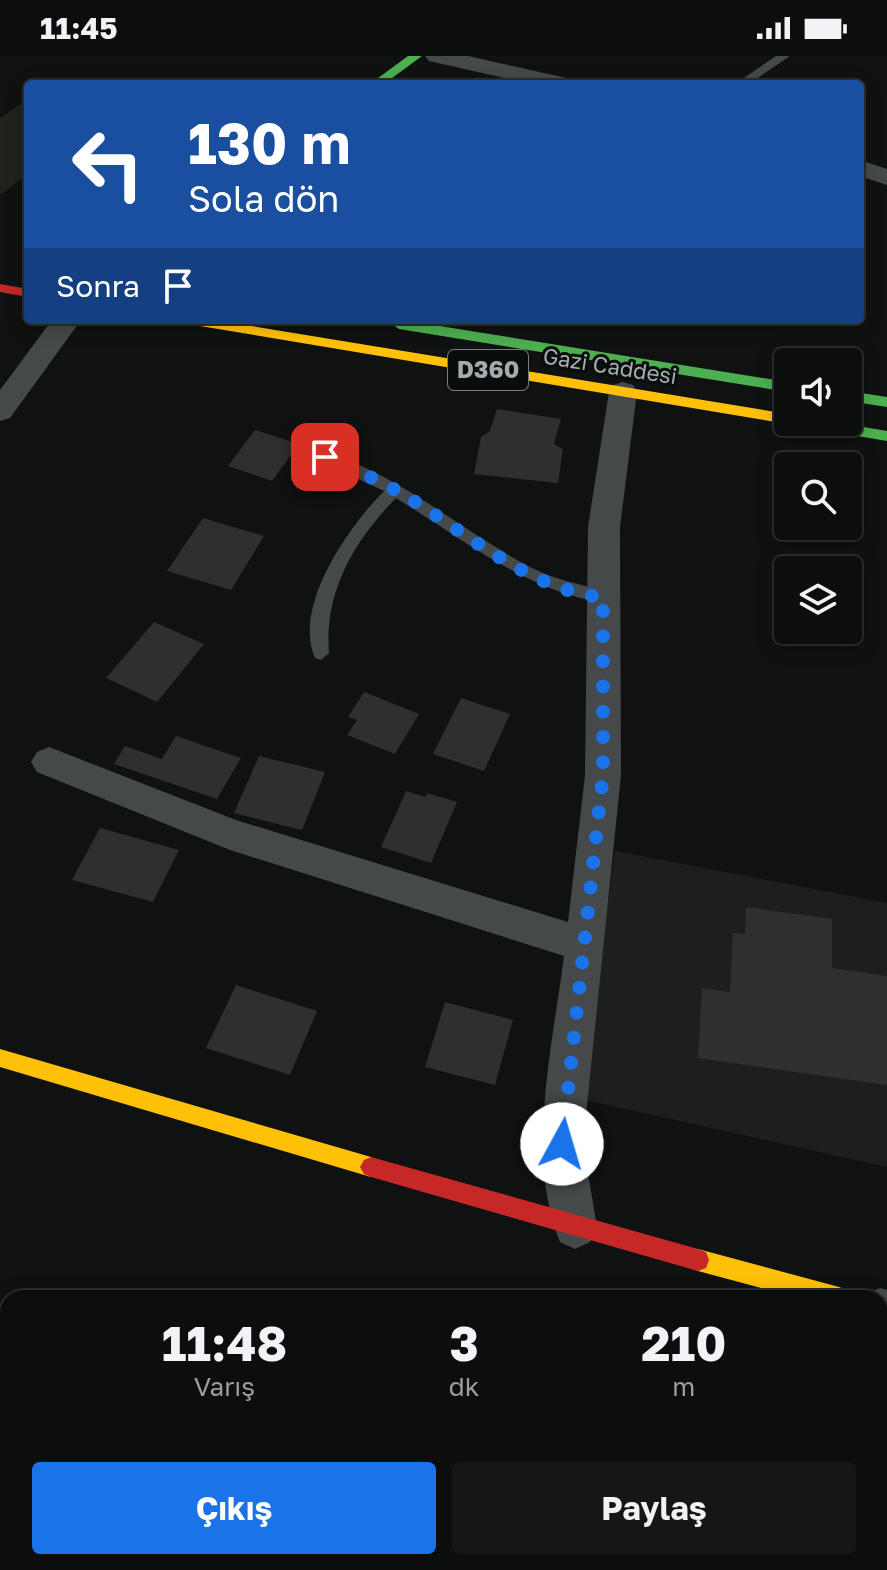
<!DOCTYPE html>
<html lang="tr">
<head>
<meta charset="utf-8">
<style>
  body { margin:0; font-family:"Golos Text",sans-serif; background:#151616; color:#f1f3f6; height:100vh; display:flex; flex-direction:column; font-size:30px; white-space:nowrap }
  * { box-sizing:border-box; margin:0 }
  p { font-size:26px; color:#9a9c9d }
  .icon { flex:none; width:44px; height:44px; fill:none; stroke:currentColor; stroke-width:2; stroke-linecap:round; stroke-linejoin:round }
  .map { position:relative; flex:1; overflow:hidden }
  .drawer { position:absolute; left:0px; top:1234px; width:888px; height:280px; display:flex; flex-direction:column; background:#0c0d0d; border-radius:24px 24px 0 0; box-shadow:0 4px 20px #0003,0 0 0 2px #2c2d2e }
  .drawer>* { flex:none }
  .guide { position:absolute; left:24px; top:24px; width:840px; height:244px; border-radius:8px; box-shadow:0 4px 20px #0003,0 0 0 2px #2c2d2e; background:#1a4fa0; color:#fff; overflow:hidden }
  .fabs { position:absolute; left:774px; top:292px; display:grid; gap:16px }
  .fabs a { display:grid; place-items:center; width:88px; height:88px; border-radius:8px; background:#0c0d0d; box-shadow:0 4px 20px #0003,0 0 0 2px #2c2d2e; font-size:40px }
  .pin { position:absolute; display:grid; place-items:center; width:68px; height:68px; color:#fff; margin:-34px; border-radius:16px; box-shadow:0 4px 12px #0006 }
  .me { position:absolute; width:88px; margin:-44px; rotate:6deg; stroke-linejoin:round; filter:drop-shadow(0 0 6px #0008) }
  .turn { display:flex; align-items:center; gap:28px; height:168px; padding:0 32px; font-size:36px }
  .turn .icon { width:104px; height:104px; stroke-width:2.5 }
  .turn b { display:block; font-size:56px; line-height:68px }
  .then { display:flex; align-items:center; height:76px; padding:0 32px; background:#0003; gap:16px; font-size:30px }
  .eta { display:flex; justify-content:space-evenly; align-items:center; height:136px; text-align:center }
  .eta b { font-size:48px; font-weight:700; line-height:56px }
  .button { display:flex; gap:16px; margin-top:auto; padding:16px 32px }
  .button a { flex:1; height:92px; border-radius:8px; background:#1a73e8; color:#fff; font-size:32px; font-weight:700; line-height:92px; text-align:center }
  .button a+a { background:#151616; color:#f1f3f6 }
  .status { display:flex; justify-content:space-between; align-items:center; height:56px; padding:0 40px; background:#0c0d0d; direction:ltr }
  .status svg { height:22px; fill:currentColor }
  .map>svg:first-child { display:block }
  .built { fill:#1d1e1f }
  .green { fill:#1f221d }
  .building { fill:#2e2f2f }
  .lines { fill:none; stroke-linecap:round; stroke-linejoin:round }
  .lane { fill:#46494a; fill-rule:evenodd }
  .street { fill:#46494a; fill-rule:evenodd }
  .fast { fill:#4caf50; fill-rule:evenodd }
  .slow { fill:#ffc107; fill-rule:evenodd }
  .jam { fill:#c62828; fill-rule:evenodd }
  .route { stroke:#1a73e8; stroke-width:14; stroke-dasharray:0 25.2 }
  .labels { text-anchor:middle; stroke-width:6; stroke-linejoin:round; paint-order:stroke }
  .far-street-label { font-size:22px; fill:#a3adb0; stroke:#0b0c0c }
  .shield { fill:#0b0c0c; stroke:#757d7f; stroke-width:2 }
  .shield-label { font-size:24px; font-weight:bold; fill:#a3adb0 }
</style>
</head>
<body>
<div class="status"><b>11:45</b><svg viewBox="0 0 49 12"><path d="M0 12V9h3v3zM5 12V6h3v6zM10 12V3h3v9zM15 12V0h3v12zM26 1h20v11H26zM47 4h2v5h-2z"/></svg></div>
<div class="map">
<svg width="887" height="1514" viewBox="0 0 887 1514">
  <rect width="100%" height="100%" fill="#101111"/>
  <!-- built -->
  <path class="built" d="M615,795L887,847V1111L581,1043Z"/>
  <!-- green -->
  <path class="green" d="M28,43V118L0,139V62Z"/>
  <!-- building -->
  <path class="building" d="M497,353L561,363L554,388L563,393L558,427L474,418L481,381L490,375Z
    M255,374L299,388L272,425L228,410Z
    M203,462L264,480L231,534L167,515Z
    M154,566L204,588L157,646L106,622Z
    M364,636L419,658L395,698L347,679L357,664L348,661Z
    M461,642L510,658L484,715L433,698Z
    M176,680L241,702L217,743L114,708L125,690L162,703Z
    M259,700L325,716L302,774L234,757Z
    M406,735L426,741L427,737L457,746L431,807L381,791Z
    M100,772L179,794L153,846L72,824Z
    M746,851L832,863V912L887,920V1029L698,1002L702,932L730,936L733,877L745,878Z
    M236,929L317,955L290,1019L206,992Z
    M445,946L513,964L495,1029L425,1011Z"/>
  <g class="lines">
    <!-- lane -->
    <path class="lane" d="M776,0H790L749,28H735Z
      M325,396C400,419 459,473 528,510C557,525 579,527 609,537L611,541L603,547C523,533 463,483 396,442C354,485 324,536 329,597L321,604L315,602C292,550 350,469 384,435L320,405V397Z"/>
    <!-- street -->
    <path class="street" d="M425,0H468L571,23L575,28H531L429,5Z
      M860,104L887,113V129L860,120Z
      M52,264H81L10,362L0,365V334Z
      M623,326L633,329L637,336L620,471L621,719L583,1088L597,1171L590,1186L575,1193L560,1186C525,1101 553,988 564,900L230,794L37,716L31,706L37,696L49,691L236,764L568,866L585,719L588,471L609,336L613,329Z
      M880,1232L887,1234V1278L880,1276V1242H863L864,1238Z"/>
    <!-- fast -->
    <path class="fast" d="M408,0H422L384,28H370Z
      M402,264L788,326V336L399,273L392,268Z
      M848,335L887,341V351L848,345Z
      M797,366H834L887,375V385L804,371Z"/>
    <!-- slow -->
    <path class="slow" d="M181,264H215L788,358V366H794L788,368L188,268Z
      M0,993L371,1101L378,1104L382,1111L378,1118L371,1121L0,1011Z
      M698,1193L839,1231L847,1234L850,1242H798L698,1215L690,1212L687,1204L690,1196Z"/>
    <!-- jam -->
    <path class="jam" d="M0,228L28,233V241L0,236Z
      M371,1101L698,1193L706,1196L709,1204L706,1212L698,1215L371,1121L364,1118L360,1111L364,1104Z"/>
  </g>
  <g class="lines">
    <!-- route -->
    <path class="route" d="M325,401C349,412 375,422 397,435C460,471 531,536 603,541V719L562,1088"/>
  </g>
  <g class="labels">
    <!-- far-street labels -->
    <g class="far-street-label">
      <text transform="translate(610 310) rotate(9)" y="8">Gazi Caddesi</text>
    </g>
    <!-- shield labels -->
    <rect class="shield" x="448" y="294" width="80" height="40" rx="6"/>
    <g class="shield-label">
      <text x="488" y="322">D360</text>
    </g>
  </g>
</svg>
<div class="fabs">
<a><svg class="icon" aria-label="sound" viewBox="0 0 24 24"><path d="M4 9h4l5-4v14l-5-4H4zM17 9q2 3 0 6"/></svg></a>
<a><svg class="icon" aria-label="search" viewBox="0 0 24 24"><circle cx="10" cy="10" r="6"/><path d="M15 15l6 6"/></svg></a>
<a><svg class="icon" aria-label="layers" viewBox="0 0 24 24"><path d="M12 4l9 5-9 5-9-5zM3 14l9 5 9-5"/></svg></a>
</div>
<div class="pin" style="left:325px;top:401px;background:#d93025"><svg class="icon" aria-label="arrive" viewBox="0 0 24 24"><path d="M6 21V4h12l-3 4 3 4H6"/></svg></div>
<svg class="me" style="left:562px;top:1088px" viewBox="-20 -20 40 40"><circle r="19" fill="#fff"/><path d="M0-13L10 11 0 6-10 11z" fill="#1a73e8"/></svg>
<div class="guide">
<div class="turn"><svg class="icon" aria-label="left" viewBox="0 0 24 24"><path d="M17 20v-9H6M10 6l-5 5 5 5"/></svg><div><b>130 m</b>Sola dön</div></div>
<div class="then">Sonra<svg class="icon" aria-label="arrive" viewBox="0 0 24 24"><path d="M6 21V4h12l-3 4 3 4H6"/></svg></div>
</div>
<section class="drawer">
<div class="eta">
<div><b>11:48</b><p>Varış</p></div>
<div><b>3</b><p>dk</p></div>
<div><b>210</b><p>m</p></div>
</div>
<div class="button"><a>Çıkış</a><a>Paylaş</a></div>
</section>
</div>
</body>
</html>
